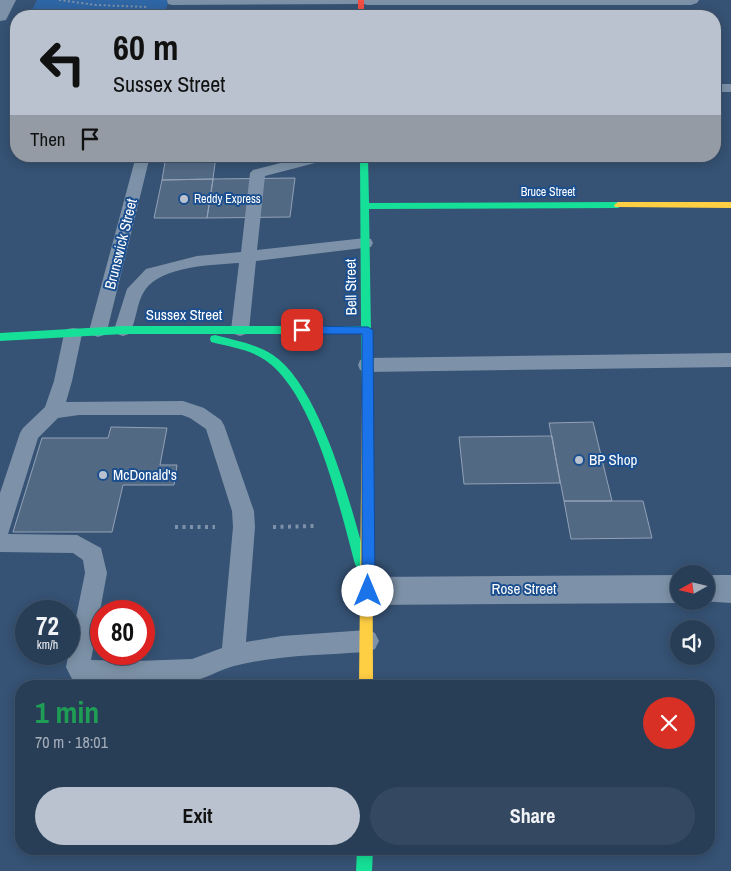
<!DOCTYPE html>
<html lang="en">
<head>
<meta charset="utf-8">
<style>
  body { margin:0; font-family:"Archivo Narrow",sans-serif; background:#344961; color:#f1f3f6; height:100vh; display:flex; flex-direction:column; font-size:19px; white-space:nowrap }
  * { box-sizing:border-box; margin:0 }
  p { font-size:16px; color:#a5aeba }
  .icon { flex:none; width:28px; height:28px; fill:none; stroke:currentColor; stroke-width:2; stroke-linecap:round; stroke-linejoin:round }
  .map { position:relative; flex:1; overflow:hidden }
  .panel { position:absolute; left:15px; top:680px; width:700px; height:175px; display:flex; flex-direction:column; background:#283e57; border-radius:20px; box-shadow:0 2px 12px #0003,0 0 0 1px #44576d }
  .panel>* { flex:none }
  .hud { position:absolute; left:10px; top:10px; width:711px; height:152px; border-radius:20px; box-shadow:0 2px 12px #0003,0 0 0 1px #44576d; background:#b9c2ce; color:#111; overflow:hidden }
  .needle { width:32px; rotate:262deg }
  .controls { position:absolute; left:670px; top:565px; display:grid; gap:10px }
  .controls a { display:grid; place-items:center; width:45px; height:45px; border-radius:50%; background:#283e57; box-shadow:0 2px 12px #0003,0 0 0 1px #44576d; font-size:25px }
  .speed { position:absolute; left:15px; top:600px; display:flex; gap:10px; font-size:25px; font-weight:700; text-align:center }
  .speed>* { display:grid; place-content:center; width:65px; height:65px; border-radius:50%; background:#283e57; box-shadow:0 2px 12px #0003,0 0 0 1px #44576d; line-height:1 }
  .speed small { font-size:12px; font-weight:400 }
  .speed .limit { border:8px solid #d22; background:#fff; color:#111 }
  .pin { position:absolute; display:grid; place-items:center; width:42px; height:42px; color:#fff; margin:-21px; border-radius:10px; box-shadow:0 2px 8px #0006 }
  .me { position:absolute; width:55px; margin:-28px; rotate:0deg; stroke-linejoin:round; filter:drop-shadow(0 0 4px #0008) }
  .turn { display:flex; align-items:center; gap:18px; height:105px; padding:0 20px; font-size:22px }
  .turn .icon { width:65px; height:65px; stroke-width:2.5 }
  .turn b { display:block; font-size:35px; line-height:42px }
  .then { display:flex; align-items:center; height:48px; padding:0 20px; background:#0003; gap:10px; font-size:19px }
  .round { display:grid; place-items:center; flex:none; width:52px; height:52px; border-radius:26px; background:#344961 }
  .overview { display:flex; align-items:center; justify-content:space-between; height:85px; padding:0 20px }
  h1 { font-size:30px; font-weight:700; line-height:38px; color:#1e9e55 }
  .button { display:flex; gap:10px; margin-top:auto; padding:10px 20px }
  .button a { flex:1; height:58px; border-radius:30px; background:#b9c2ce; color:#111; font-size:20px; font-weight:700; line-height:58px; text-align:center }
  .button a+a { background:#344961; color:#f1f3f6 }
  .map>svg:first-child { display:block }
  .green { fill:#2f66a5 }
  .building { fill:#526984; stroke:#92a2b6 }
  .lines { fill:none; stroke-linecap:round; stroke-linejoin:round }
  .path-far1 { stroke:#7d92a8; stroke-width:2; stroke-dasharray:2 2.5; stroke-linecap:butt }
  .path { stroke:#7d92a8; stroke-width:4; stroke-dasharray:3 4.5; stroke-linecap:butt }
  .lane { fill:#7d92a8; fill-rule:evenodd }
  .street { fill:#7d92a8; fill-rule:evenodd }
  .fast { fill:#16e098; fill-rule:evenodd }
  .slow { fill:#ffcf43; fill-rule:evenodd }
  .jam { fill:#f24e42; fill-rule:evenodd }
  .route { fill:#1a73e8; stroke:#114b97 }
  .poi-dot { fill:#b9c2ce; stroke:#1b4f8f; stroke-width:2 }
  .labels { text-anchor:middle; stroke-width:4; stroke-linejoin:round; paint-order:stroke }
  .far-street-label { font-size:12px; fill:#fff; stroke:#1b4f8f }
  .far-poi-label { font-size:12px; fill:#fff; stroke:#1b4f8f; text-anchor:start }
  .street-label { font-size:15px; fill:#fff; stroke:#1b4f8f }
  .poi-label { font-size:15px; fill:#fff; stroke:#1b4f8f; text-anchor:start }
</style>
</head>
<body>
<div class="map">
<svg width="731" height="871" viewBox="0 0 731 871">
  <rect width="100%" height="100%" fill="#365274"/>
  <!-- green -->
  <path class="green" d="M37,0H169L165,12H31Z"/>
  <!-- building -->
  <path class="building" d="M166,156H216L213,179L162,180Z
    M295,178L290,217L207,218L213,179Z
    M213,179L207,218H154L162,180Z
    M593,422L612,501H564L549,423Z
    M111,427L167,428L160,465H177L174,485H123L112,532H13L42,438H108Z
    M552,436L560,483L464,484L459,437Z
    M564,501H643L652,538L571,539Z"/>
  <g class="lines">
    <!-- path-far1 -->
    <path class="path-far1" d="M59,0L96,5L148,7"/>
    <!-- path -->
    <path class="path" d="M175,527H215
      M273,527L315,526"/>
    <!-- lane -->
    <path class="lane" d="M167,0H363L357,4L172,5L168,4Z
      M715,84H731V92H715Z
      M136,156H150L107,331L104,335L98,337L92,335L89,331Z
      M308,156H354L352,159L315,163L265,176L257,250L365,238L371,239L373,243L371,247L256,261L249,330L246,334L240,336L234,334L231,330L239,263C211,265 162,266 145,290C136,303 137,321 129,334L123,336L117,334L114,330L127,289L146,269L197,256L241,252L250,173L253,170Z
      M73,328L79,329L82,334L72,381L66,402L183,401L204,408L221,420L224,425L254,511L255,527L246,642L282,636L367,630L375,633L379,641L375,649L367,652C323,655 277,655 234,666C219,670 205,679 190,682C165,685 95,688 72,679L66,667L85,573L83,560L73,553L0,552V493L20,433L23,428L45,407L54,381L64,334L67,329ZM79,415H182L190,418L206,429L232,511L233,527L222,648L192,659L136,661L91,660L107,573L101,548L77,535L8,534L38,438L58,418Z
      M731,353V367L367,372L360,370L358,365L360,360L367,358Z"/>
    <!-- street -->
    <path class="street" d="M0,0H16L6,20L0,21Z
      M359,0H699L697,3L691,5H367L361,3Z
      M679,575V601H684L679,603L368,605L357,601L352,591L357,581L368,577Z
      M706,575H731V603L701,601H706Z"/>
    <!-- fast -->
    <path class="fast" d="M360,156H368L369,203L618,202L622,205L618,208L369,209L372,394L367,398L362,394L361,334H123L0,341V333L123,326H361Z
      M215,335C234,340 256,344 273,355C321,387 352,509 367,564L365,568L361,569L357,568L355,564C340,509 314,393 265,360C249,349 230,347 211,342L210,339L211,336Z
      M357,849H373L372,871H356Z"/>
    <!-- slow -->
    <path class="slow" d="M618,202H731V208L615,207L614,205Z
      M367,390L372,394L373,686H359L362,394Z"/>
    <!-- jam -->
    <path class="jam" d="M358,0H364V16H358Z"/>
  </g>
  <!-- route -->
  <path class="route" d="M302,326L368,327L373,330L375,591L373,595L368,596L364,595L362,591V334H302L296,330Z"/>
  <!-- markers -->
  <g class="poi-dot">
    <circle cx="184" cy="199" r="5"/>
    <circle cx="579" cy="460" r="5"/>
    <circle cx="103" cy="475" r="5"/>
  </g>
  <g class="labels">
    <!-- far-street labels -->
    <g class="far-street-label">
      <text x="548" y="196">Bruce Street</text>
    </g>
    <!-- far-poi labels -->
    <g class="far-poi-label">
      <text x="194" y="203">Reddy Express</text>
    </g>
    <!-- street labels -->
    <g class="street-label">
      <text transform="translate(121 244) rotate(-76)" y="5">Brunswick Street</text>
      <text transform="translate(351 287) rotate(-91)" y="5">Bell Street</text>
      <text x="184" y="320">Sussex Street</text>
      <text x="524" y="594">Rose Street</text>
    </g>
    <!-- poi labels -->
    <g class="poi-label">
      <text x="589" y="465">BP Shop</text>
      <text x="113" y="480">McDonald's</text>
    </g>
  </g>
</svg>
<div class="controls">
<a><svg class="needle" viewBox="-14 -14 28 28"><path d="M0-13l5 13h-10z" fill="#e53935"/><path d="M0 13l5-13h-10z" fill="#a5aeba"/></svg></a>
<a><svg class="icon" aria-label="sound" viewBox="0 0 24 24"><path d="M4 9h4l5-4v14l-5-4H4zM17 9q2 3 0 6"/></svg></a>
</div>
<div class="speed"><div>72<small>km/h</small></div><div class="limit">80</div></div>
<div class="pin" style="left:302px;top:330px;background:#d93025"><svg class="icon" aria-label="arrive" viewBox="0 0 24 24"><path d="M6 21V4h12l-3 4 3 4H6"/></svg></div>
<svg class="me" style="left:368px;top:591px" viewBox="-20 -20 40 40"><circle r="19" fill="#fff"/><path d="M0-13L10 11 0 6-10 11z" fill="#1a73e8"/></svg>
<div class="hud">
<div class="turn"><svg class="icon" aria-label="left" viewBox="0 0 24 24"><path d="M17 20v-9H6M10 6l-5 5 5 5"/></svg><div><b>60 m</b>Sussex Street</div></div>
<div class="then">Then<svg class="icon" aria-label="arrive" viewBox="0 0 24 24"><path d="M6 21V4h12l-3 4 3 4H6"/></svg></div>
</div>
<section class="panel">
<div class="overview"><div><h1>1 min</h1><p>70 m · 18:01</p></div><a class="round" style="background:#d93025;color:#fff"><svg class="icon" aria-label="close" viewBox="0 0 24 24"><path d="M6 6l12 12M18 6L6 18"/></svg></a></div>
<div class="button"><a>Exit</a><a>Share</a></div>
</section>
</div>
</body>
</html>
